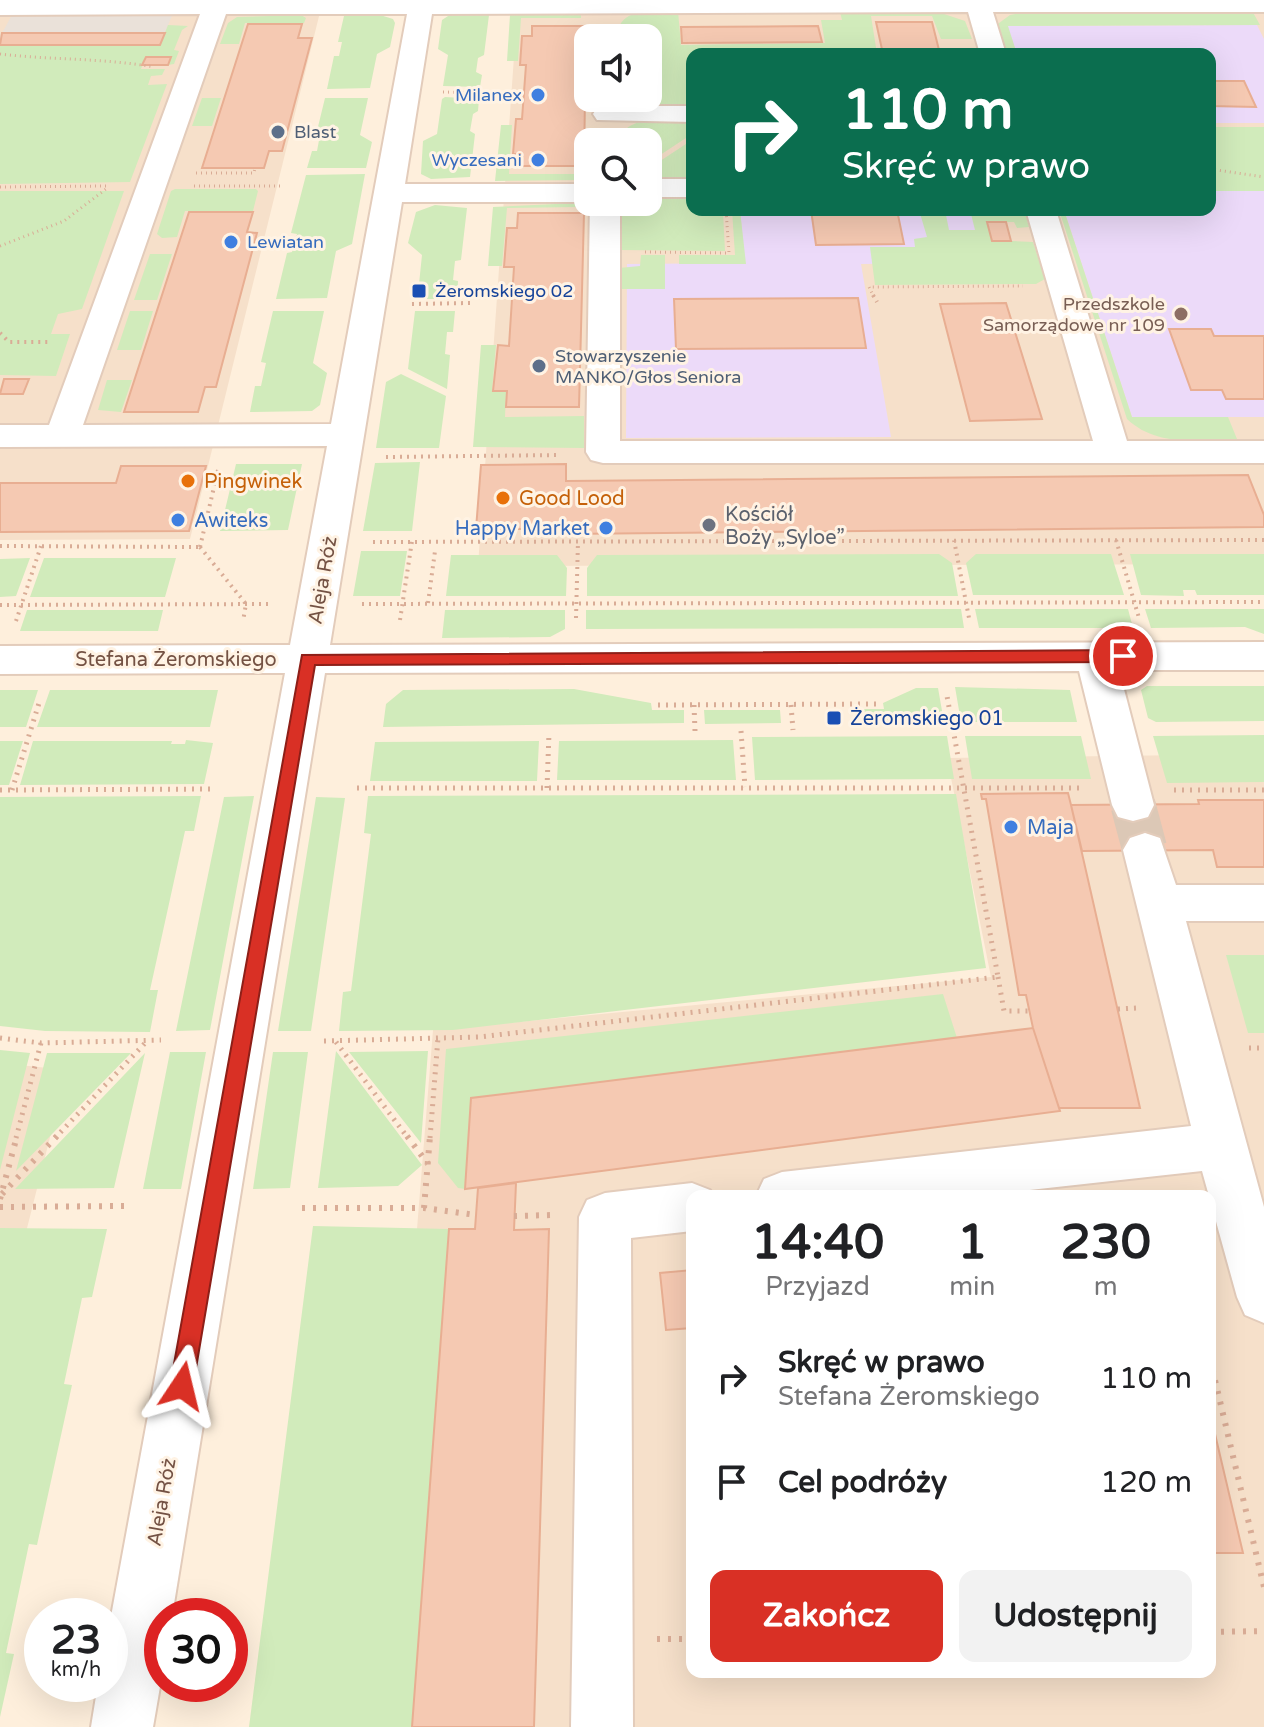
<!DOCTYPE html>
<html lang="pl">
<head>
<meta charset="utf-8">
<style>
  body { margin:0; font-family:"Varela Round",sans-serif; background:#f2f2f2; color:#202124; height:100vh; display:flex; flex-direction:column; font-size:30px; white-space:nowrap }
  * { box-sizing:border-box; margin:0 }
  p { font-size:26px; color:#757577 }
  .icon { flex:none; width:44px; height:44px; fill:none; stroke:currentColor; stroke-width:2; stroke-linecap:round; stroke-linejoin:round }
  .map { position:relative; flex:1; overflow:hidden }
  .side { position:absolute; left:686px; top:1190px; width:530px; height:488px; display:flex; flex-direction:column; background:#fff; border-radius:16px; box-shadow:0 8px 32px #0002 }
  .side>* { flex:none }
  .top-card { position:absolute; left:686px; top:48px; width:530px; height:168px; border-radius:16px; box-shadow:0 8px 32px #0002; background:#0b6e4f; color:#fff; overflow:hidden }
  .buttons { position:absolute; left:574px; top:24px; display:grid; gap:16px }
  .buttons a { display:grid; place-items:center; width:88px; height:88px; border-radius:16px; background:#fff; box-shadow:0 8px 32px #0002; font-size:40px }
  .speed { position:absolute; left:24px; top:1598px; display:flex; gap:16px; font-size:40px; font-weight:700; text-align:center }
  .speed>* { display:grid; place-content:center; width:104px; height:104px; border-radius:50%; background:#fff; box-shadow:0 8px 32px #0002; line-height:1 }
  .speed small { font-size:20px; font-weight:400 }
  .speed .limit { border:12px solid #d22; background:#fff; color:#111 }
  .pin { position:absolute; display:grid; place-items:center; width:68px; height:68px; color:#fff; margin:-34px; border:4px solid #fff; border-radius:50%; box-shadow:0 2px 8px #0007 }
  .me { position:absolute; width:88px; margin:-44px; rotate:10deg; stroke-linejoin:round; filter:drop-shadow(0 0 6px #0008) }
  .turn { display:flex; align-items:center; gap:28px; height:168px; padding:0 24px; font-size:36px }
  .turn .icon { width:104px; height:104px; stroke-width:2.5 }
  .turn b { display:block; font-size:56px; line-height:68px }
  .eta { display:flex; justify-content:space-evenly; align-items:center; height:136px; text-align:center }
  .eta b { font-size:48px; font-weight:700; line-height:56px }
  .action { display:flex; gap:16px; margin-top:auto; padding:16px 24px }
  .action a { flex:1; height:92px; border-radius:16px; background:#d93025; color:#fff; font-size:32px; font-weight:700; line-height:92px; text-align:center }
  .action a+a { background:#f2f2f2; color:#202124 }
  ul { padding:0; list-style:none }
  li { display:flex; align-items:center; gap:24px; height:104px; padding:0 24px }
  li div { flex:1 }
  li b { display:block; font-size:30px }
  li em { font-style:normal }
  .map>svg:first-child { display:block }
  .residential { fill:#f6e0ca; fill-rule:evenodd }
  .industrial { fill:#eae1d9 }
  .education { fill:#ecdaf9 }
  .green { fill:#d1ebbb }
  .building { fill:#f5c9b2; stroke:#e8ae92; stroke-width:2 }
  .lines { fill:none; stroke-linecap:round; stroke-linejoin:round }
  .minor-tunnel { stroke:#dcc8b6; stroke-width:45; stroke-dasharray:45 22; stroke-linecap:butt }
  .minor-casing { stroke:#e3ccbb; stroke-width:4 }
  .path-far3 { stroke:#d9ac96; stroke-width:3; stroke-dasharray:1 4; stroke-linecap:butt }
  .path-far2 { stroke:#d9ac96; stroke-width:4; stroke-dasharray:2 5; stroke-linecap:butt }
  .path-far1 { stroke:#d9ac96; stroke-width:5; stroke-dasharray:2 6; stroke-linecap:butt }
  .path { stroke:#d9ac96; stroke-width:6; stroke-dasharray:3 8; stroke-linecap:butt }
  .minor { fill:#fff; fill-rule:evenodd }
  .route { fill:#d93025; stroke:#8d1f18; stroke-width:2 }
  .shop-dot { fill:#3f7fe0; stroke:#fff3e4; stroke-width:3 }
  .service-dot { fill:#5c6f8a; stroke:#fff3e4; stroke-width:3 }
  .transit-dot { fill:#1a4fb4; stroke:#fff3e4; stroke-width:3 }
  .education-dot { fill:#8d6e63; stroke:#fff3e4; stroke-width:3 }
  .food-dot { fill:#e8710a; stroke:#fff3e4; stroke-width:3 }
  .worship-dot { fill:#6b7280; stroke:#fff3e4; stroke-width:3 }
  .labels { text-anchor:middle; stroke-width:6; stroke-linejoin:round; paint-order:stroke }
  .far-shop-label { font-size:18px; fill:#366cbe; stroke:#fff3e4; text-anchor:end }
  .far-service-label { font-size:18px; fill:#4e5e75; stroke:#fff3e4; text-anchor:start }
  .far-transit-label { font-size:18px; fill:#164399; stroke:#fff3e4; text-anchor:start }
  .far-education-label { font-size:18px; fill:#785e54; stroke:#fff3e4; text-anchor:end }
  .food-label { font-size:20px; fill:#c56008; stroke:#fff3e4; text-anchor:start }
  .worship-label { font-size:20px; fill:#5b616d; stroke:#fff3e4; text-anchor:start }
  .shop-label { font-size:20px; fill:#366cbe; stroke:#fff3e4; text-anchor:start }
  .street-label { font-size:20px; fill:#745244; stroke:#fff3e4 }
  .transit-label { font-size:20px; fill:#164399; stroke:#fff3e4; text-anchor:start }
</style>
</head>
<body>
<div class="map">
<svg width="1264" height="1727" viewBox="0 0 1264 1727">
  <rect width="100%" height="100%" fill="#feefdc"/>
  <!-- residential -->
  <path class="residential" d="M0,0H323L190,539L0,540Z
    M518,0H1264V564L478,566ZM588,38H648V98H588ZM692,54H1210V210H692ZM588,142H648V202H588Z
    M1264,754V1727H377L433,1030L991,977L947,758ZM692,1196H1210V1672H692Z
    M0,1063L67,1070L0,1335Z"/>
  <!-- industrial -->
  <path class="industrial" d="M13,13H173L160,45H0V37Z"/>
  <!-- education -->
  <path class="education" d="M1257,25L1264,39V123H1210V54H1017L1007,26Z
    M1210,191H1264V417H1132L1064,210H1210Z
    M740,210H971L984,263L861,264L891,437L626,438L627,264L745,263Z"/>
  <!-- green -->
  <path class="green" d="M1250,7L1260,25L1008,26L1017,54H1006L995,26L1010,15L1036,10Z
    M678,11L681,45L825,43L821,20H842L840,12H938L965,21L972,39H941L932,16H871L877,54H692V82H686L688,105H636L629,98H648V38H618C616,6 655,12 678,11Z
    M451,14L489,15L484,55L478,58L476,72L482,75L480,87L443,86L448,55L438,49L442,20Z
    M581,14V18H521L518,61H507L510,15Z
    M301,15L306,18L304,23H245L239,44H220L228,23L237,17Z
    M380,15L393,19L395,23L390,47L377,54L370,88L327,89L334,56H339L342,42H338L344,16Z
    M168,25L188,26L182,30L174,50L179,51L174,64L168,65L171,57H146L141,69H165L162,75L151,76L148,85L167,84L130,182L0,184V45H160Z
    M445,97L479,99L478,111L473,114L470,131L475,134L470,177L431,179L421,174L423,141L437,134L442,99Z
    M202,98H221L212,126H192Z
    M325,98H368L360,135L372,142L366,168H307L312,151H317L320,135H316Z
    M658,119H692V134L648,163V142H619C622,123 642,121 658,119Z
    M501,125H512L509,174H583V180L495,181Z
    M1210,127H1264V191H1210Z
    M692,140V179H648V169Z
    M365,174L352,244L336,251L327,298L276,299L287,253L292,252L297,234L291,233L306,175Z
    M175,189H256L258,191L253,211H185L177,237L162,238L157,234L171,191Z
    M0,191H124L82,309L58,314L51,334H70L56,376L0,375Z
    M648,198H692V210H698L699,213L723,212L725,251L619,250V202H648Z
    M577,203V207L507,208L502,266H488L493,207Z
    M435,205L467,208L461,260L455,261L453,280L458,281L457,299H423L425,284H419L422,255L408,243L416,212Z
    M732,210H740L746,264H679V255H735Z
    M919,210H945L949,230H975L970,210H1024L1029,227L1017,228L1014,222H988L992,240L1033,242L1045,279L1036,284L875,285L870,247H915L914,239L927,237Z
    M1059,210H1064L1132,417H1228L1237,439C1197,439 1158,448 1127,419Z
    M150,254H172L157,300H134Z
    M641,255H665V289H620L619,268L640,266Z
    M130,311H153L141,350H117Z
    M273,311H324L313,363L327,373L320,405L312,411L250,412L255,386H261L266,363L261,362Z
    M415,311H455L453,332H447L445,354L450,355L447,389L408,369Z
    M481,345H496L492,391L506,392L505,417L584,416V448L473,447Z
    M401,374L446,396L439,448H376L386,382Z
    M107,380H132L121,412L98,410Z
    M420,462L412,531H363L375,463Z
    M236,464H302L288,530L220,531Z
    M361,551H407L400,596H353Z
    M939,554L952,563L958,596H587V568L597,555Z
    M976,554H1111L1124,595H973L966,563Z
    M1130,554H1264V595H1197L1195,590H1183L1184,596L1141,595Z
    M451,555H557L567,568L566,596H446Z
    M30,558L16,596L0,597V559Z
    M44,558H176L165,597H30Z
    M961,609L964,628L586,629V610Z
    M975,609H1128L1133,628H979Z
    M1145,609H1264V634L1245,627L1151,628Z
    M27,610H163L158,631H20Z
    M445,610H565V629L550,637L442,638Z
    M1147,686H1264V721L1156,722L1148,718L1141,690Z
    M955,687L1070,690L1077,722H961Z
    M916,688H938L944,722L863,723L861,709H884L883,703Z
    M574,689L651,703L652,710H684V723L383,727L386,704L403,690Z
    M0,690H38L26,727H0Z
    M50,690H218L210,727H37Z
    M704,710H780L781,723L705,724Z
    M1264,735V782L1167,783L1153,736Z
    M947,736L954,779L755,780L752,737Z
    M965,736H1081L1091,779H972Z
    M186,740L213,743L204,784L20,785L33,741H172L171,744H185Z
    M733,740L736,780H557L559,741Z
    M0,741H23L9,785H0Z
    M539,741L537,781H370L375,742Z
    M956,794L986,968L453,1030L339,1031L343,992L351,991L371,834L364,833L368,796Z
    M201,796L194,831H185L150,990H158L150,1032L45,1031L0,1026V797Z
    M254,796L210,1030L176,1031L224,797Z
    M316,797L345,798L311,1031H278Z
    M1226,955H1264V1033H1248Z
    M943,994L957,1038L471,1098L465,1189L458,1188L438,1163L446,1049Z
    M0,1050L30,1053L0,1170Z
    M336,1051L422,1165L398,1186L318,1188Z
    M428,1051L421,1143L349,1052Z
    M170,1052H206L181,1189H143Z
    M273,1052H308L290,1188L253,1189Z
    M47,1053H131L16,1171Z
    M145,1053L114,1188L15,1189Z
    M313,1226L449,1229L412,1727H249Z
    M0,1228L107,1229L92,1297L82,1298L64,1384L72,1385L37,1545L29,1544L6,1653L14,1654L0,1717Z"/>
  <!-- building -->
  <path class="building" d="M876,22H932L940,54H883Z
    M248,24H302L298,38H312L282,151H269L264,168H202Z
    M532,26H586L584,166H522V154H513L516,119H522L526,65H520L522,36H532Z
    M818,26L822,42L682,43L681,27Z
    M2,33H165L160,45H0Z
    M146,57H171L168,65H142Z
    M1210,81H1244L1256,107L1210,106Z
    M811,210H897L904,244L816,245Z
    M189,212H253L247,232L257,233L216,387H205L198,412H124Z
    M518,213H584L579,407H506L507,391H493L498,345L509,346L514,267H504L507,228H517Z
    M987,222H1006L1011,241H992Z
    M858,298L866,348L676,349L674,299Z
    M1006,303L1042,419L970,421L940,304Z
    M1169,329H1211L1214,336H1264V399H1226L1222,390H1191Z
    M4,379H29L23,394H0Z
    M566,464V481L1248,475L1264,515V527L565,534V529H476L481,465Z
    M121,466H206L189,531L0,532V483H116Z
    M1068,793L1071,805L1140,1108H1059L1033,1028L1026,995H1019L986,799H982L981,794Z
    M1198,800H1264V867H1217L1213,850L1082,851L1071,805L1199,804Z
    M1033,1028L1060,1111L465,1189L471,1098Z
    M516,1183L514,1230L549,1229L534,1727H412L449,1229H475L478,1188Z
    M692,1270V1328L666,1330L660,1273Z
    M1210,1434H1215L1243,1553H1210Z"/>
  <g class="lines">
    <!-- minor-tunnel -->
    <path class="minor-tunnel" d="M1133,805L1145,850"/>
    <defs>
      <path id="minor" d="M0,0H1264V12H993L1006,54H980L968,12L432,14L405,184H588V202H402L330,645L1264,642V670H1119L1154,805L1148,817L1133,821L1118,817L1112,805L1079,671L325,673L172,1616H162V1675L153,1727H91L98,1684H110V1622L285,673L0,674V646L290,645L327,446L0,447V425H49L200,14L0,15ZM226,14H407L331,424L83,425Z
        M607,106H692V122L597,120L593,114L597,108Z
        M648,179H692V197H648Z
        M590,202H620V441H1093L1026,210H1056L1127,441H1264V463H603L591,460L586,452Z
        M1145,833L1160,838L1176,885H1264V921H1186L1264,1207V1323L1245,1315L1237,1297L1202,1171L976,1196H756L764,1179L782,1172L1191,1126L1123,850L1130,838Z
        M692,1183L710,1190L713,1196H692V1231L631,1238L633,1727H571L579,1217L587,1200L605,1193Z"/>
    </defs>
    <!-- minor casing -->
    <use href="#minor" class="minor-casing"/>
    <!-- path-far3 -->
    <path class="path-far3" d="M0,54C51,60 103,58 154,67
      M443,92L490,93
      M1210,169L1264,177
      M196,173H254L255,168
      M194,186H281
      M0,187L108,186
      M0,246L64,221L106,189
      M645,252L729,253L726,210
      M874,297L869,287L1023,286"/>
    <!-- path-far2 -->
    <path class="path-far2" d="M873,295L877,302
      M412,304L470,303
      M0,333L9,342H51
      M386,457L560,455
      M954,540L969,618
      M1116,540L1139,618
      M373,542L1264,540
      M0,546L200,547
      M200,547L246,604L243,621
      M200,547L218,470
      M428,603L435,551
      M362,604L1264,602
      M0,605L271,604
      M576,618L578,541
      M400,620L412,541
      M16,621L41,546"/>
    <!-- path-far1 -->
    <path class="path-far1" d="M658,705L877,704
      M694,705L695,731
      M791,705L793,730
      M741,731L745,787
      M357,788H1084
      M547,788L549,733
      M0,790L215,789
      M12,790L40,700
      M1174,790H1264
      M998,977L1004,1011H1029
      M1118,1009L1137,1008
      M0,1038L41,1043L161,1040
      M324,1041L479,1037L998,977L947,696
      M336,1042L408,1138
      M1249,1048H1264
      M16,1138L41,1043
      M55,1138L148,1040
      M430,1138L438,1038"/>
    <!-- path -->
    <path class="path" d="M407,1136L428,1164
      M2,1194L57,1136
      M0,1199L17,1136
      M0,1207L125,1206
      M302,1208H424L476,1215
      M424,1208L430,1136
      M514,1216L553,1215
      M1210,1359L1264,1587
      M1210,1632L1264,1631
      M657,1639H692"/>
    <!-- minor -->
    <use href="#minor" class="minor"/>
  </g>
  <!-- route -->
  <path class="route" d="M1123,650L1131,656L1123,662L315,665L193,1386L190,1394L182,1397L173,1394L170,1386L302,655Z"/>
  <!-- markers -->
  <g class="shop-dot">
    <circle cx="538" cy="95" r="8"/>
    <circle cx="538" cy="160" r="8"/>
    <circle cx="231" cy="242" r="8"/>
    <circle cx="178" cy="520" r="8"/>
    <circle cx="606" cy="528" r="8"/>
    <circle cx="1011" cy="827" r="8"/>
  </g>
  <g class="service-dot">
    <circle cx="278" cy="132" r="8"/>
    <circle cx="539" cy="366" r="8"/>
  </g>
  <g class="transit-dot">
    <rect x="411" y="283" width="16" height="16" rx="4"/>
    <rect x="826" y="710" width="16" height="16" rx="4"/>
  </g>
  <circle class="education-dot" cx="1181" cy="314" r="8"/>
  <g class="food-dot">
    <circle cx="188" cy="481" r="8"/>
    <circle cx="503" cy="498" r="8"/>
  </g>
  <circle class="worship-dot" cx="709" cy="525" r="8"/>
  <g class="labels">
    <!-- far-shop labels -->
    <g class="far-shop-label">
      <text x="522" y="101">Milanex</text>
      <text x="522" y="166">Wyczesani</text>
      <text x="247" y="248" text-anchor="start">Lewiatan</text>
    </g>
    <!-- far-service labels -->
    <g class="far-service-label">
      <text x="294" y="138">Blast</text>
      <text x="555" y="362">Stowarzyszenie<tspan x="555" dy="21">MANKO/Głos Seniora</tspan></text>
    </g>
    <!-- far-transit labels -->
    <g class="far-transit-label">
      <text x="435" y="297">Żeromskiego 02</text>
    </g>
    <!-- far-education labels -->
    <g class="far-education-label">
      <text x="1165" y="310">Przedszkole<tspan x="1165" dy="21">Samorządowe nr 109</tspan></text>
    </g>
    <!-- food labels -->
    <g class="food-label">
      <text x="204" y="488">Pingwinek</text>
      <text x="519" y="505">Good Lood</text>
    </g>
    <!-- worship labels -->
    <g class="worship-label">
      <text x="725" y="521">Kościół<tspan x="725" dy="23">Boży „Syloe”</tspan></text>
    </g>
    <!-- shop labels -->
    <g class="shop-label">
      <text x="194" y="527">Awiteks</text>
      <text x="590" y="535" text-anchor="end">Happy Market</text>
      <text x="1027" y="834">Maja</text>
    </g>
    <!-- street labels -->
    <g class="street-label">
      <text transform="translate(322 580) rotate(-80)" y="7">Aleja Róż</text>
      <text x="176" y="666">Stefana Żeromskiego</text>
      <text transform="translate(161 1502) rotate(-80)" y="7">Aleja Róż</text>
    </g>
    <!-- transit labels -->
    <g class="transit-label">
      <text x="850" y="725">Żeromskiego 01</text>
    </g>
  </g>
</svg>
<div class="buttons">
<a><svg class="icon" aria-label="sound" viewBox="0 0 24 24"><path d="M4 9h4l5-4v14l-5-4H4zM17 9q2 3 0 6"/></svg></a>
<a><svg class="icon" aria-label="search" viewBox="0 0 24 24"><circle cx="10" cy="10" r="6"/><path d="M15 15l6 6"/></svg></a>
</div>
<div class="speed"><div>23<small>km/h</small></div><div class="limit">30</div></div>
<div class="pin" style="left:1123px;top:656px;background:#d93025"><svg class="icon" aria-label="arrive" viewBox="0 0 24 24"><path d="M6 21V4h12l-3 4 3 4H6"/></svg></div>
<svg class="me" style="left:182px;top:1386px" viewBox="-20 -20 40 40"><path d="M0-17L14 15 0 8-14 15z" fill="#d93025" stroke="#fff" stroke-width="4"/></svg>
<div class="top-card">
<div class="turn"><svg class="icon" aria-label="right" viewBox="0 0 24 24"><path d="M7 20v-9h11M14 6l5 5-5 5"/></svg><div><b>110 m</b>Skręć w prawo</div></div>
</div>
<section class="side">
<div class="eta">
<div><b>14:40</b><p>Przyjazd</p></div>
<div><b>1</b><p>min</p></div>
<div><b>230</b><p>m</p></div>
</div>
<ul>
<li><svg class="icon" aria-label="right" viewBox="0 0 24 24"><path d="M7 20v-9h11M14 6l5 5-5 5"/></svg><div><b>Skręć w prawo</b><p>Stefana Żeromskiego</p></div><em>110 m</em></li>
<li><svg class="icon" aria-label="arrive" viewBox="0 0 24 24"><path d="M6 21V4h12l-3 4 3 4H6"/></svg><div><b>Cel podróży</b></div><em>120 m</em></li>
</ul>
<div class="action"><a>Zakończ</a><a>Udostępnij</a></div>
</section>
</div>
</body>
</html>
